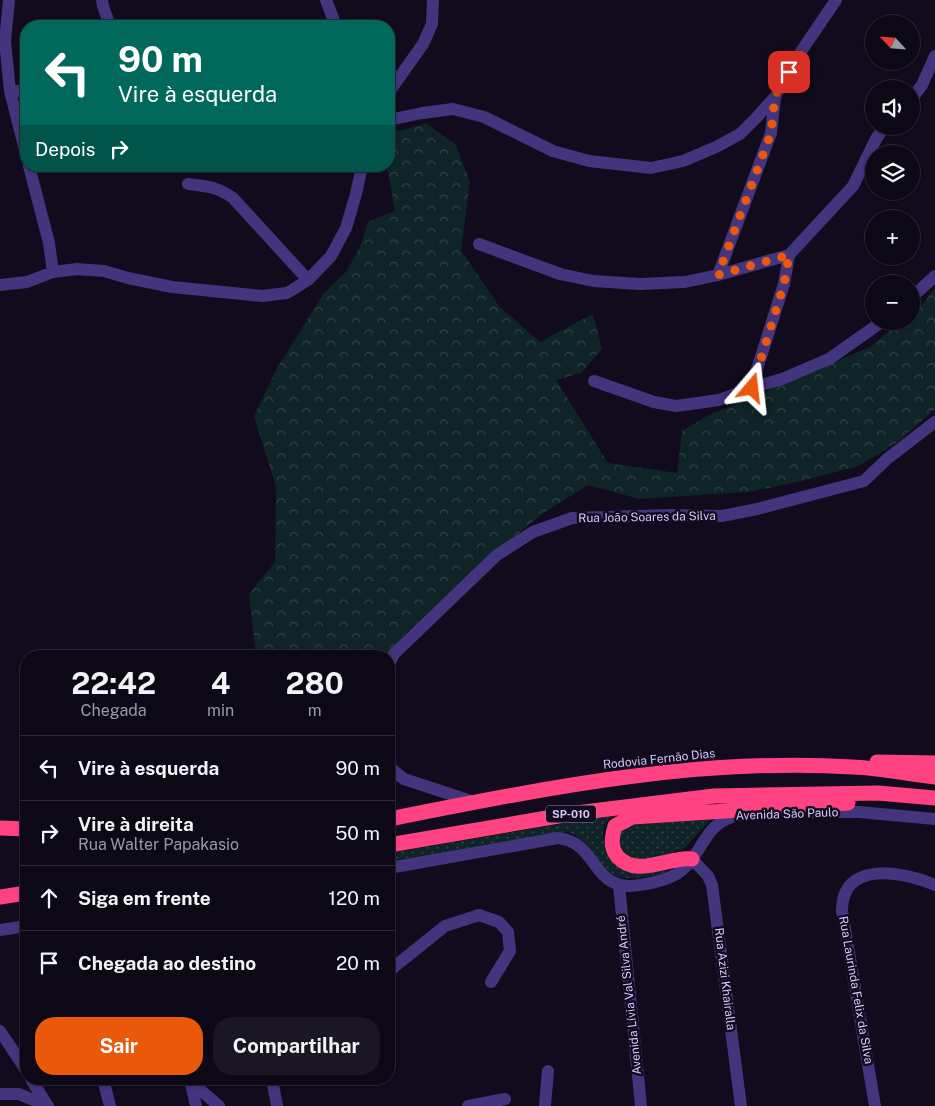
<!DOCTYPE html>
<html lang="pt">
<head>
<meta charset="utf-8">
<style>
  body { margin:0; font-family:"Public Sans",sans-serif; background:#1b1623; color:#f1f3f6; height:100vh; display:flex; flex-direction:column; font-size:19px; white-space:nowrap }
  * { box-sizing:border-box; margin:0 }
  p { font-size:16px; color:#9a9aa1 }
  .icon { flex:none; width:28px; height:28px; fill:none; stroke:currentColor; stroke-width:2; stroke-linecap:round; stroke-linejoin:round }
  .map { position:relative; flex:1; overflow:hidden }
  .side { position:absolute; left:20px; top:650px; width:375px; height:435px; display:flex; flex-direction:column; background:#0d0816; border-radius:20px; box-shadow:0 1px 4px #0004,0 0 0 1px #2d2935 }
  .side>* { flex:none }
  .top-card { position:absolute; left:20px; top:20px; width:375px; height:152px; border-radius:20px; box-shadow:0 1px 4px #0004,0 0 0 1px #2d2935; background:#00695c; color:#fff; overflow:hidden }
  .needle { width:32px; rotate:296deg }
  .controls { position:absolute; left:865px; top:15px; display:grid; gap:10px }
  .controls a { display:grid; place-items:center; width:55px; height:55px; border-radius:50%; background:#0d0816; box-shadow:0 1px 4px #0004,0 0 0 1px #2d2935; font-size:25px }
  .pin { position:absolute; display:grid; place-items:center; width:42px; height:42px; color:#fff; margin:-21px; border-radius:10px; box-shadow:0 2px 8px #0006 }
  .me { position:absolute; width:55px; margin:-28px; rotate:17deg; stroke-linejoin:round; filter:drop-shadow(0 0 4px #0008) }
  .turn { display:flex; align-items:center; gap:18px; height:105px; padding:0 15px; font-size:22px }
  .turn .icon { width:65px; height:65px; stroke-width:2.5 }
  .turn b { display:block; font-size:35px; line-height:42px }
  .then { display:flex; align-items:center; height:48px; padding:0 15px; background:#0003; gap:10px; font-size:19px }
  .eta { display:flex; justify-content:space-evenly; align-items:center; height:85px; text-align:center }
  .eta b { font-size:30px; font-weight:700; line-height:35px }
  .action { display:flex; gap:10px; margin-top:auto; padding:10px 15px }
  .action a { flex:1; height:58px; border-radius:20px; background:#ea580c; color:#fff; font-size:20px; font-weight:700; line-height:58px; text-align:center }
  .action a+a { background:#1b1623; color:#f1f3f6 }
  ul { padding:0; list-style:none }
  li { display:flex; align-items:center; gap:15px; height:65px; padding:0 15px; border-top:1px solid #2d2935 }
  li div { flex:1 }
  li b { display:block; font-size:19px }
  li em { font-style:normal }
  .map>svg:first-child { display:block }
  .grass { fill:url(#grass-dots) }
  .forest { fill:url(#forest-crowns) }
  .lines { fill:none; stroke-linecap:round; stroke-linejoin:round }
  .minor { stroke:#42347d; stroke-width:12 }
  .highway { stroke:#ff4281; stroke-width:15 }
  .route { stroke:#ea580c; stroke-width:9; stroke-dasharray:0 16.2 }
  .labels { text-anchor:middle; stroke-width:5; stroke-linejoin:round; paint-order:stroke }
  .shield { fill:#110b1d; stroke:#9a8fbb; stroke-width:1 }
  .shield-label { font-size:11px; font-weight:bold; fill:#d5c7ff }
  .street-label { font-size:12px; fill:#d5c7ff; stroke:#110b1d }
</style>
</head>
<body>
<div class="map">
<svg width="935" height="1106" viewBox="0 0 935 1106">
  <defs>
    <pattern id="grass-dots" width="8" height="8" patternUnits="userSpaceOnUse" patternTransform="scale(1.25)"><rect width="8" height="8" fill="#0e2427"/><path d="M2 2h.1M6 6h.1" fill="none" stroke="#304247" stroke-width="1.8" stroke-linecap="round"/></pattern>
    <pattern id="forest-crowns" width="20" height="18" patternUnits="userSpaceOnUse" patternTransform="scale(1.25)"><rect width="20" height="18" fill="#0e2427"/><path d="M2 6a3 3 0 1 1 6 0M12 15a3 3 0 1 1 6 0" fill="none" stroke="#304247"/></pattern>
  </defs>
  <rect width="100%" height="100%" fill="#110b1d"/>
  <!-- grass -->
  <path class="grass" d="M612,817C595,829 606,849 615,862L672,867C663,875 655,876 643,877C636,878 626,879 619,877C596,869 592,837 566,832L389,861V853L596,818Z
    M713,817L685,848L651,860H633C622,851 612,838 624,824Z"/>
  <!-- forest -->
  <path class="forest" d="M426,123L456,145L470,182L461,250L499,306L540,342L593,314L602,349L581,373L556,380L608,463L677,473L682,431L707,416L870,347L901,321H911V313L924,302L935,288V409L898,442L859,466L797,482L748,492L639,499L588,485L542,514L464,579L403,636L388,656H256L249,594L275,562L276,487L254,416L277,368L324,293L346,272L360,247L368,222L395,211L387,166H389V134Z"/>
  <g class="lines">
    <!-- minor -->
    <path class="minor" d="M9,0L5,41L10,91L26,154
      M102,0L103,6L110,26
      M326,0L336,26
      M10,91H26
      M389,92L423,44L432,24L433,0
      M911,100L922,85L935,56
      M389,120L422,113L453,109L484,117L553,151L589,161L651,168L683,161L716,147L740,134L756,118L775,97L796,59L836,0
      M29,166L49,243L53,272
      M188,184C206,186 218,187 233,198L308,280
      M479,244L560,274L593,281L640,284L685,282L718,275L789,255L853,186L876,139L885,126
      M718,275L771,133L775,97
      M0,285L27,282L53,272L77,269L104,271L128,278L172,287L262,296L287,293L308,280L331,256L346,228L356,194L362,166
      M911,298L935,276
      M594,381L654,402L676,406L719,400L751,388L782,379L829,359L883,321
      M751,388L784,284L789,255
      M389,664L394,654L497,555L533,532L572,518L671,515L722,516L757,509L864,481L887,459L935,422
      M389,767L404,779L474,802
      M813,812H859L935,819
      M692,859L708,876L712,885L741,1106
      M389,868L558,838C592,842 592,875 617,884C628,888 640,885 651,883C662,880 673,878 682,870C705,851 704,820 741,815
      M619,885L641,1106
      M0,930L26,926
      M389,971L445,926L479,915L499,922L508,932L510,951L491,982
      M0,1031L26,1070
      M31,1079L47,1105
      M103,1079L110,1106
      M190,1079L196,1106
      M272,1079L277,1106
      M190,1081L219,1106
      M0,1094H19L48,1106
      M468,1106L505,1099
      M545,1106L548,1071
      M875,1106L842,911C842,859 903,872 935,885"/>
    <!-- highway -->
    <path class="highway" d="M877,762L935,763
      M389,819C541,789 696,757 853,767C880,768 908,774 935,777
      M0,828L26,829
      M389,845L576,813L714,796L878,793L935,798
      M692,859C668,856 637,879 617,856C610,846 612,837 615,826L632,817L848,803
      M0,897L26,893"/>
  </g>
  <g class="lines">
    <!-- route -->
    <path class="route" d="M752,388L784,284L789,255L718,275L771,133L775,96L789,72"/>
  </g>
  <g class="labels">
    <!-- shield labels -->
    <rect class="shield" x="546" y="805.5" width="50" height="17" rx="4"/>
    <g class="shield-label">
      <text x="571" y="818">SP-010</text>
    </g>
    <!-- street labels -->
    <g class="street-label">
      <text transform="translate(647 517) rotate(-1)" y="4">Rua João Soares da Silva</text>
      <text transform="translate(659 759) rotate(-6)" y="4">Rodovia Fernão Dias</text>
      <text transform="translate(787 814) rotate(-2)" y="4">Avenida São Paulo</text>
      <text transform="translate(725 979) rotate(83)" y="4">Rua Azizi Khairalla</text>
      <text transform="translate(856 990) rotate(80)" y="4">Rua Laurinda Felix da Silva</text>
      <text transform="translate(629 995) rotate(-96)" y="4">Avenida Lívia Val Silva André</text>
    </g>
  </g>
</svg>
<div class="controls">
<a><svg class="needle" viewBox="-14 -14 28 28"><path d="M0-13l5 13h-10z" fill="#e53935"/><path d="M0 13l5-13h-10z" fill="#9a9aa1"/></svg></a>
<a><svg class="icon" aria-label="sound" viewBox="0 0 24 24"><path d="M4 9h4l5-4v14l-5-4H4zM17 9q2 3 0 6"/></svg></a>
<a><svg class="icon" aria-label="layers" viewBox="0 0 24 24"><path d="M12 4l9 5-9 5-9-5zM3 14l9 5 9-5"/></svg></a>
<a>+</a>
<a>−</a>
</div>
<div class="pin" style="left:789px;top:72px;background:#d93025"><svg class="icon" aria-label="arrive" viewBox="0 0 24 24"><path d="M6 21V4h12l-3 4 3 4H6"/></svg></div>
<svg class="me" style="left:752px;top:388px" viewBox="-20 -20 40 40"><path d="M0-17L14 15 0 8-14 15z" fill="#ea580c" stroke="#fff" stroke-width="4"/></svg>
<div class="top-card">
<div class="turn"><svg class="icon" aria-label="left" viewBox="0 0 24 24"><path d="M17 20v-9H6M10 6l-5 5 5 5"/></svg><div><b>90 m</b>Vire à esquerda</div></div>
<div class="then">Depois<svg class="icon" aria-label="right" viewBox="0 0 24 24"><path d="M7 20v-9h11M14 6l5 5-5 5"/></svg></div>
</div>
<section class="side">
<div class="eta">
<div><b>22:42</b><p>Chegada</p></div>
<div><b>4</b><p>min</p></div>
<div><b>280</b><p>m</p></div>
</div>
<ul>
<li><svg class="icon" aria-label="left" viewBox="0 0 24 24"><path d="M17 20v-9H6M10 6l-5 5 5 5"/></svg><div><b>Vire à esquerda</b></div><em>90 m</em></li>
<li><svg class="icon" aria-label="right" viewBox="0 0 24 24"><path d="M7 20v-9h11M14 6l5 5-5 5"/></svg><div><b>Vire à direita</b><p>Rua Walter Papakasio</p></div><em>50 m</em></li>
<li><svg class="icon" aria-label="ahead" viewBox="0 0 24 24"><path d="M12 20V5M6 11l6-6 6 6"/></svg><div><b>Siga em frente</b></div><em>120 m</em></li>
<li><svg class="icon" aria-label="arrive" viewBox="0 0 24 24"><path d="M6 21V4h12l-3 4 3 4H6"/></svg><div><b>Chegada ao destino</b></div><em>20 m</em></li>
</ul>
<div class="action"><a>Sair</a><a>Compartilhar</a></div>
</section>
</div>
</body>
</html>
